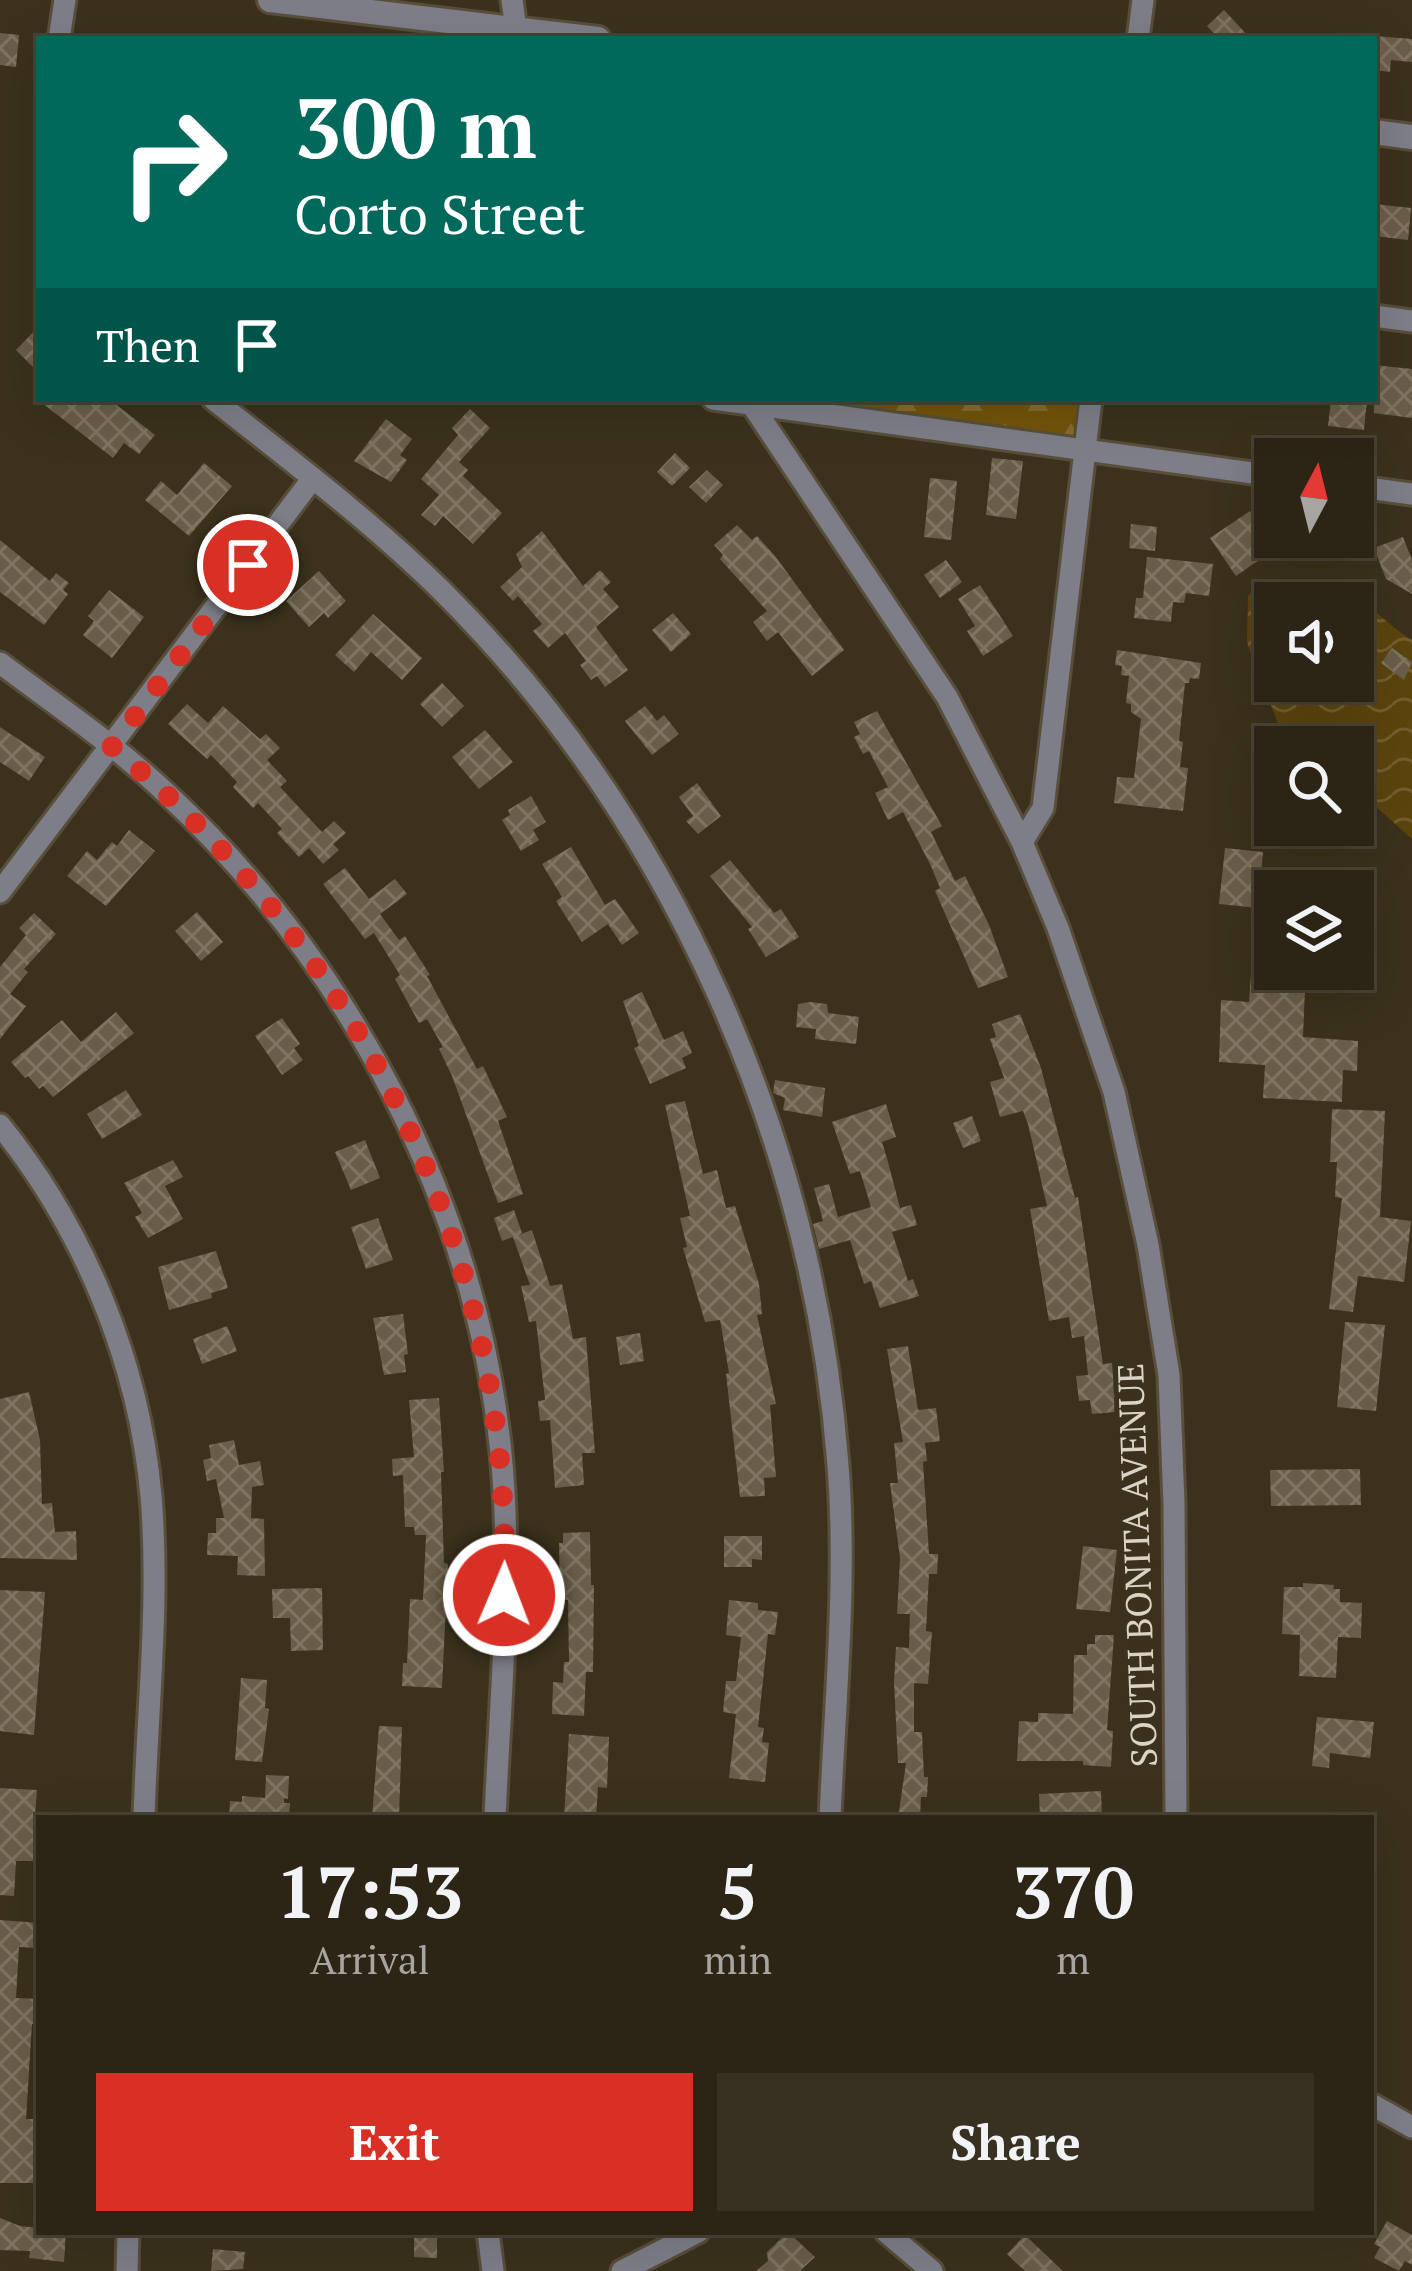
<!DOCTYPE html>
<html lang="en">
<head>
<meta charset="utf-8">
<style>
  body { margin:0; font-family:"PT Serif",serif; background:#383122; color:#f1f3f6; height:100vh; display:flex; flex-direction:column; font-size:45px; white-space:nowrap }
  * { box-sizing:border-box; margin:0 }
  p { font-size:39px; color:#a6a5a0 }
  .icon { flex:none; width:66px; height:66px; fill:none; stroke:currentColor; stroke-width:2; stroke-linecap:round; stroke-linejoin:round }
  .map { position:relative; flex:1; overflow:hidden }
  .side { position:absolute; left:36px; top:1815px; width:1338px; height:420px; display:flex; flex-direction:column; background:#2c2515; border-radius:0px; box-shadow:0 12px 48px #0002,0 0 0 3px #484234 }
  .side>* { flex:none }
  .banner { position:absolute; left:36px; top:36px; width:1341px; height:366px; border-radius:0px; box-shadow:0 12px 48px #0002,0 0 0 3px #484234; background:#00695c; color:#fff; overflow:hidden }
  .needle { width:78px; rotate:7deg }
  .fabs { position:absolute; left:1254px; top:438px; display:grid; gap:24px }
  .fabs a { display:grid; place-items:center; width:120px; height:120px; border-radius:0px; background:#2c2515; box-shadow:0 12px 48px #0002,0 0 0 3px #484234; font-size:60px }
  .pin { position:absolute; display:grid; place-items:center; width:102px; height:102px; color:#fff; margin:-51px; border:6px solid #fff; border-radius:50%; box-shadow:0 3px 12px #0007 }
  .me { position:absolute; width:132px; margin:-66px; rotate:1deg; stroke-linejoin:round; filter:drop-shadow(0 0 9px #0008) }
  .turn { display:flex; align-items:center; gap:42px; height:252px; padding:0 60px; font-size:54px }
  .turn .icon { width:156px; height:156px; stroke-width:2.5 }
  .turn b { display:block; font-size:84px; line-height:102px }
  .then { display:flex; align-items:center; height:114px; padding:0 60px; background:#0003; gap:24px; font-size:45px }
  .eta { display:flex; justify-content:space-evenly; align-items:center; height:204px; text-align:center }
  .eta b { font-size:72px; font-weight:600; line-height:84px }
  .primary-button { display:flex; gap:24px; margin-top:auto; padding:24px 60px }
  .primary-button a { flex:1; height:138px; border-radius:0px; background:#d93025; color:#fff; font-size:48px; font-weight:600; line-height:138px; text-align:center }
  .primary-button a+a { background:#383122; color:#f1f3f6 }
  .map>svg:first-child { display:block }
  .forest { fill:url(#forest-firs) }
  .water { fill:url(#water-waves) }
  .building { fill:url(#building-cross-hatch) }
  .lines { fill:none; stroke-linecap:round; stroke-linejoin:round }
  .minor-casing { stroke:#584e3b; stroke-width:27 }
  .tertiary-casing { stroke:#584e3b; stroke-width:30 }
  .minor { stroke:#7e7e89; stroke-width:21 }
  .tertiary { stroke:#7e7e89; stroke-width:24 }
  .route { stroke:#d93025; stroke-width:21; stroke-dasharray:0 37.8 }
  .labels { text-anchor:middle; stroke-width:10; stroke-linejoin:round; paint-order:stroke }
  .street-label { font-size:36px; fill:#dad4c7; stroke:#3b311c }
</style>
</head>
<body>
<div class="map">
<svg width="1412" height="2271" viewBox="0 0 1412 2271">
  <defs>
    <pattern id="forest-firs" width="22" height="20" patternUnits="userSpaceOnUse" patternTransform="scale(3)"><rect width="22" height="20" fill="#72540a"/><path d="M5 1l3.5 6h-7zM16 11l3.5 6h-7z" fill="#866c2c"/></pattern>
    <pattern id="water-waves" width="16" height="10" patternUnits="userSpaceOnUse" patternTransform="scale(3)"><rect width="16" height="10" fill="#5c440d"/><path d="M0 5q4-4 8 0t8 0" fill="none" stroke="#735e2f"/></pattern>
    <pattern id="building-cross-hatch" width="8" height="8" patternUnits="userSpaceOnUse" patternTransform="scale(3)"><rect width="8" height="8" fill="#6a5e48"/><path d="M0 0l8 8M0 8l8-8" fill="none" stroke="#7f7461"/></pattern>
  </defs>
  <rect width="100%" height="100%" fill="#3b311c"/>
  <!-- forest -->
  <path class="forest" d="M812,399H1080L1075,437Z"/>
  <!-- water -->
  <path class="water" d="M1256,588L1286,603H1275V681H1353V603L1338,602C1370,597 1387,626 1412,640V839L1353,786V747H1308L1285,742L1247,643L1248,596Z"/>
  <!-- building -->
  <path class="building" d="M1224,10L1251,39H1219L1207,26Z
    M0,33L19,35L16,67L0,65Z
    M1374,36L1412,39V62L1391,60L1390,72L1374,70Z
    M1374,204L1411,208L1408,240L1374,236Z
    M39,326V373L16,350Z
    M1374,365L1412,369V418L1374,413Z
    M37,399H109L155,435L139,454L124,443L113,458Z
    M1331,399H1367L1364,430L1328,426Z
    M470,409L490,428L459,462L468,470L463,476L502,513L473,544L443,516L435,526L421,515L439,495L421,479L458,435L452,428Z
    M386,419L412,439L400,455L407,460L391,482L354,461Z
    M675,453L690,468L672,486L657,472Z
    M992,458L1023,461L1016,519L986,515Z
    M204,463L232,486L189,536L145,500L161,481L177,495Z
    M707,470L723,485L706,503L689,487Z
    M930,478L957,481L951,540L924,537Z
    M1250,511L1275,549L1236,576L1210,538Z
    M1131,524L1157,527L1155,551L1129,548Z
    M737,525L752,540L757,536L775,556L844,650L812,676L778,632L767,641L753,622L767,611L720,559L723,555L714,545Z
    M542,531L583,586L600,570L611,582L603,589L619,607L596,627L628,670L605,687L597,676L591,680L580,665L586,661L565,633L548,648L533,631L542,624L518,596L513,601L500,587L522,567L516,554Z
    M1403,537L1412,560V594L1386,579L1374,548Z
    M0,540L50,581L56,573L69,583L63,590L68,594L44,625L0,592Z
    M1147,557L1213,564L1209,596L1186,593L1184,603L1173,602L1171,622L1134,618L1136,598H1143Z
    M946,560L962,582L940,598L924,575Z
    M319,571L346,601L328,618L324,613L309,627L286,601Z
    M980,585L1013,636L983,656L967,631L975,626L958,599Z
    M109,590L144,617L112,658L83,635L94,621L88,616Z
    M673,613L691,634L671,652L652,630Z
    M373,614L422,658L402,680L371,652L354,672L335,655Z
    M1392,648L1412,662L1404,680L1381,663Z
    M1117,650L1201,663L1199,679L1190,678L1189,683H1185L1179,741L1183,742L1180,767L1188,768L1183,811L1114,803L1117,777L1134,778L1141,719L1131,712V704L1126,703L1129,676L1121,675L1122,666L1115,665Z
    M442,683L464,706L442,727L420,704Z
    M187,704L208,723L223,706L260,739L266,734L280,748L267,760L287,781L280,787L322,832L334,821L346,833L333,844L339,850L323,864L309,848L299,857L277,833L282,829L258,803L253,808L233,787L237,782L211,755L207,759L168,724Z
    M645,706L657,721L664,715L679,734L652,755L625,721Z
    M877,711L942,826L931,832L955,881L965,876L989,925L1008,977L978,988L935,891L940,888L931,866L903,812L888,820L875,793L888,787L869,751L863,754L854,737L860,734L854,722Z
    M0,727L45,757L29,781L0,762Z
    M485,730L513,762L479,789L452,757Z
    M697,783L721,816L698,834L686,821L693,816L679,797Z
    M531,796L546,822L533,830L539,840L521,851L502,820L510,815L508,810Z
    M129,830L155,851L106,906L67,876L87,851L97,860L112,842L117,846Z
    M571,847L605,905L615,899L639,933L622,945L608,924L582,942L556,901L562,897L542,864Z
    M1225,848L1263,852L1258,908L1219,904Z
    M730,860L774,913L781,909L799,937L766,957L748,929L752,927L710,876Z
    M345,868L369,899L395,879L407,894L380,914L399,940L405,936L430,975L427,976L477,1069L483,1066L507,1117L498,1121L523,1194L498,1203L452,1076L439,1049L443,1047L427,1019L419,1023L395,979L400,975L374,933L365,939L323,884Z
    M197,912L223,942L201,961L175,931Z
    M34,913L56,934L24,969L28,972L10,994L26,1006L0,1039V967L26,935L19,928Z
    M1252,961L1275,962V969H1314L1313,989H1305L1303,1037L1358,1041L1357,1071L1343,1070L1342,1102L1263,1098L1265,1065L1219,1062L1221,1000L1249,1002Z
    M642,992L664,1040L683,1031L692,1053L682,1058L686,1068L650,1084L634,1048L639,1046L623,1001Z
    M810,1002L827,1004L828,1013L859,1017L856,1044L815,1039L816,1029L796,1027L798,1004Z
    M116,1012L134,1033L53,1097L43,1086L39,1089L28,1076L25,1078L11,1062L62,1020L81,1042Z
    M1020,1014L1041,1068L1075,1198L1078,1197L1103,1364L1112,1363L1116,1412L1092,1414L1090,1400L1079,1401L1076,1376L1088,1375L1084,1336L1072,1338L1069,1317L1049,1321L1030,1209L1047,1206L1028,1124L1023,1111L1000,1117L990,1082L1004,1078L990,1039L996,1037L992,1024Z
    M282,1018L300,1044L294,1048L303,1060L282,1075L255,1036Z
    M775,1080L825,1088L822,1117L783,1110L785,1098L773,1093Z
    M126,1090L142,1115L102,1139L87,1114Z
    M685,1101L703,1174L717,1170L726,1208L735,1206L759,1284L762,1314L757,1315L776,1404L770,1405L776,1477L764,1478L765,1496L740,1497L726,1374L729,1373L720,1320L705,1322L683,1248L687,1247L680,1218L690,1216L665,1105Z
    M886,1104L896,1137L882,1142L888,1162L900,1208L911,1205L917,1225L892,1232L908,1281L913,1279L919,1296L880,1308L871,1281L864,1284L850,1240L819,1249L813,1224L823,1221L814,1188L829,1184L838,1217L871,1207L860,1171L850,1174L832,1122Z
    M1332,1109L1385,1111L1380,1217L1411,1221L1404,1282L1358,1276L1353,1312L1329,1309L1342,1198L1335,1197L1337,1162H1330Z
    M972,1116L981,1141L963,1148L953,1123Z
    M365,1140L380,1178L351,1190L335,1152Z
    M173,1160L183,1177L165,1186L183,1219L148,1238L135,1217L142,1213L124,1183Z
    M514,1210L522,1233L518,1235L532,1230L550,1286L562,1284L573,1339L586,1337L595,1453H582L584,1485L555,1488L550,1420L540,1421L538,1401L545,1400L536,1321L529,1322L521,1286L530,1285L513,1237L502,1241L494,1218Z
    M378,1218L393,1260L366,1269L351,1227Z
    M216,1251L228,1288L211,1293L212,1298L169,1310L158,1267Z
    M403,1314L408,1354L404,1355L406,1372L384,1375L373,1318Z
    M1345,1322L1385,1325L1376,1411L1337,1407Z
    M227,1326L237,1351L202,1364L193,1339Z
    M640,1333L644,1361L620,1365L616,1337Z
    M908,1346L918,1410L936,1408L940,1441L925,1443L927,1461L923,1462L929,1554H938L937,1574H929L926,1631L932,1632L928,1684L914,1683V1732H922L924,1777H928L927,1797H921L920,1818H898L906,1763H898L894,1682L896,1647L909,1648L910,1614H897L900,1558L890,1483H898L894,1443L903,1442L887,1349Z
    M29,1392L40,1440L42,1504L52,1503L55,1532L76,1531L77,1560L0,1558V1399Z
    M439,1398L444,1472H441L444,1563L448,1564L442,1688L402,1686L403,1663H407L410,1599L423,1600L426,1535H415L414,1527H405L403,1475L393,1476L392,1459L414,1457L409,1400Z
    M234,1440L239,1465L260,1461L264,1485L252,1487L251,1518L264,1519L265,1576L237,1575L238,1556L207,1555L208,1533H216V1518H224L216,1479L207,1481L203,1460L211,1458L209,1445Z
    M1360,1469L1361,1505L1271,1506L1270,1470Z
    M590,1532L591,1585H594L593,1672H586L584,1716L552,1714L553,1682L563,1683L564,1662H569L568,1600H560L559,1543H563V1533Z
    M724,1536H762V1560L752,1559V1567H724Z
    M1083,1546L1117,1550L1110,1612L1076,1609Z
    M1303,1583L1334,1585L1333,1589H1340V1602L1362,1603L1361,1638L1338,1637L1336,1678L1299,1676L1300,1635L1282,1634L1284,1587H1303Z
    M322,1588L323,1650L291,1651L290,1618H273L272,1589Z
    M0,1590L45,1592L34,1735L0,1731Z
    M729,1600L758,1603V1610L778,1612L775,1635L768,1634L758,1727L764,1728L762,1742L769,1743L765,1782L729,1778L736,1714L723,1712L726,1681H736L741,1637L726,1635Z
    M1095,1635H1114L1107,1730L1113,1731L1111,1767L1083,1765V1761H1017L1019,1721L1038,1722V1713L1073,1714L1074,1655H1087V1644H1095Z
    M241,1678L267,1680L265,1708L269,1709L262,1762L235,1760Z
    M1317,1717L1374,1722L1370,1758L1330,1753L1329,1768L1312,1766Z
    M379,1726L402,1727L399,1818H372Z
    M569,1734L609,1737L607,1788L598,1787L596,1818H564Z
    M266,1775L289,1776L288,1799L284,1798V1803H290L289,1818H229L230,1801L242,1802V1796L265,1798Z
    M0,1788L37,1790L33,1840H39V1861H16L14,1896L0,1895Z
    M1101,1791L1102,1818H1040L1039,1794Z
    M0,1920L39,1923V1948L19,1947L16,1998L39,1999V2025L32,2024L26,2119H39V2183H0Z
    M0,2218L20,2226L39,2228V2232H66L64,2262L29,2258L30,2251L0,2250Z
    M1387,2221L1412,2235V2265L1405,2261L1399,2271L1374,2258L1380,2247L1374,2244Z
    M414,2232H437V2258L414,2257Z
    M788,2232L815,2257L800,2271H756L768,2261L767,2252Z
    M1025,2235L1063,2271H1025L1007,2254Z
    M213,2249L245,2252L243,2269L211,2271Z"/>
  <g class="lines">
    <defs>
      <path id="minor" d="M512,0L516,29L522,39
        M59,39L65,0
        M1138,39L1143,0
        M1374,316L1412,321
        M213,399C291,461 371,521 442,591C673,821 813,1141 838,1465C847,1582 835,1701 830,1818
        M713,399L1275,476
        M748,399L947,697L1022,842L1058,928L1114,1092L1148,1245L1169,1375L1174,1504L1176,1818
        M1353,486L1412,494
        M0,663C56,705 114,744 165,792C349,963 475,1202 501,1453C513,1574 500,1698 495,1818
        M1022,842L1043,808L1091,399
        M0,892L313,478
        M0,1125C84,1229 139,1362 151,1496C160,1602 147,1712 144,1818
        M1371,2104L1412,2127
        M488,2232L493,2271
        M886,2232L932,2271
        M127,2271L128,2232
        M622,2271L698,2232"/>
      <path id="tertiary" d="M270,0L598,39
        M1374,132L1412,137"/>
    </defs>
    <!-- minor casing -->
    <use href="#minor" class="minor-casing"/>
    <!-- tertiary casing -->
    <use href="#tertiary" class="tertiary-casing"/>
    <!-- minor -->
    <use href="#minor" class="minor"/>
    <!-- tertiary -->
    <use href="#tertiary" class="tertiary"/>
  </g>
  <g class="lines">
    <!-- route -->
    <path class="route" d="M248,565L112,747C366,955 515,1266 504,1595"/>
  </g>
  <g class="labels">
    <!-- street labels -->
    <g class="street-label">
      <text transform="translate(1137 1565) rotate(-92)" y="13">SOUTH BONITA AVENUE</text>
    </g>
  </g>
</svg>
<div class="fabs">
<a><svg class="needle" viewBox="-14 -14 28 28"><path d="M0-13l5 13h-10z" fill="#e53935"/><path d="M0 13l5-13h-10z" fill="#a6a5a0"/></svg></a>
<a><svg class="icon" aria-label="sound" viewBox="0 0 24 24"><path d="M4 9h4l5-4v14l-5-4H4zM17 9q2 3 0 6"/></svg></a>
<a><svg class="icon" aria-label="search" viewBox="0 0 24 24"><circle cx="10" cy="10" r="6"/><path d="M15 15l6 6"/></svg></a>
<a><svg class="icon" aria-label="layers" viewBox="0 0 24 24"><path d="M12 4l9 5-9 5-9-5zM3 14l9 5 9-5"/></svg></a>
</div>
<div class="pin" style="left:248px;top:565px;background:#d93025"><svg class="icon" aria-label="arrive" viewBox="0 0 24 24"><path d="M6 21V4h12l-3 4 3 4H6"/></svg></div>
<svg class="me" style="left:504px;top:1595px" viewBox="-20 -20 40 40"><circle r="17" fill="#d93025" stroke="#fff" stroke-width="3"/><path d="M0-11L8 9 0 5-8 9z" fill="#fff"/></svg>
<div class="banner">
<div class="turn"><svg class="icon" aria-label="right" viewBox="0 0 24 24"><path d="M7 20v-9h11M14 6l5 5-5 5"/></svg><div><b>300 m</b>Corto Street</div></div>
<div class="then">Then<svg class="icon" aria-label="arrive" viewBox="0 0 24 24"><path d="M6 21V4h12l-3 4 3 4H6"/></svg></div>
</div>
<section class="side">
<div class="eta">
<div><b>17:53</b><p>Arrival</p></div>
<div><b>5</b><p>min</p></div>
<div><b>370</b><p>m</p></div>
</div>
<div class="primary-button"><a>Exit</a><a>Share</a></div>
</section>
</div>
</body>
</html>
